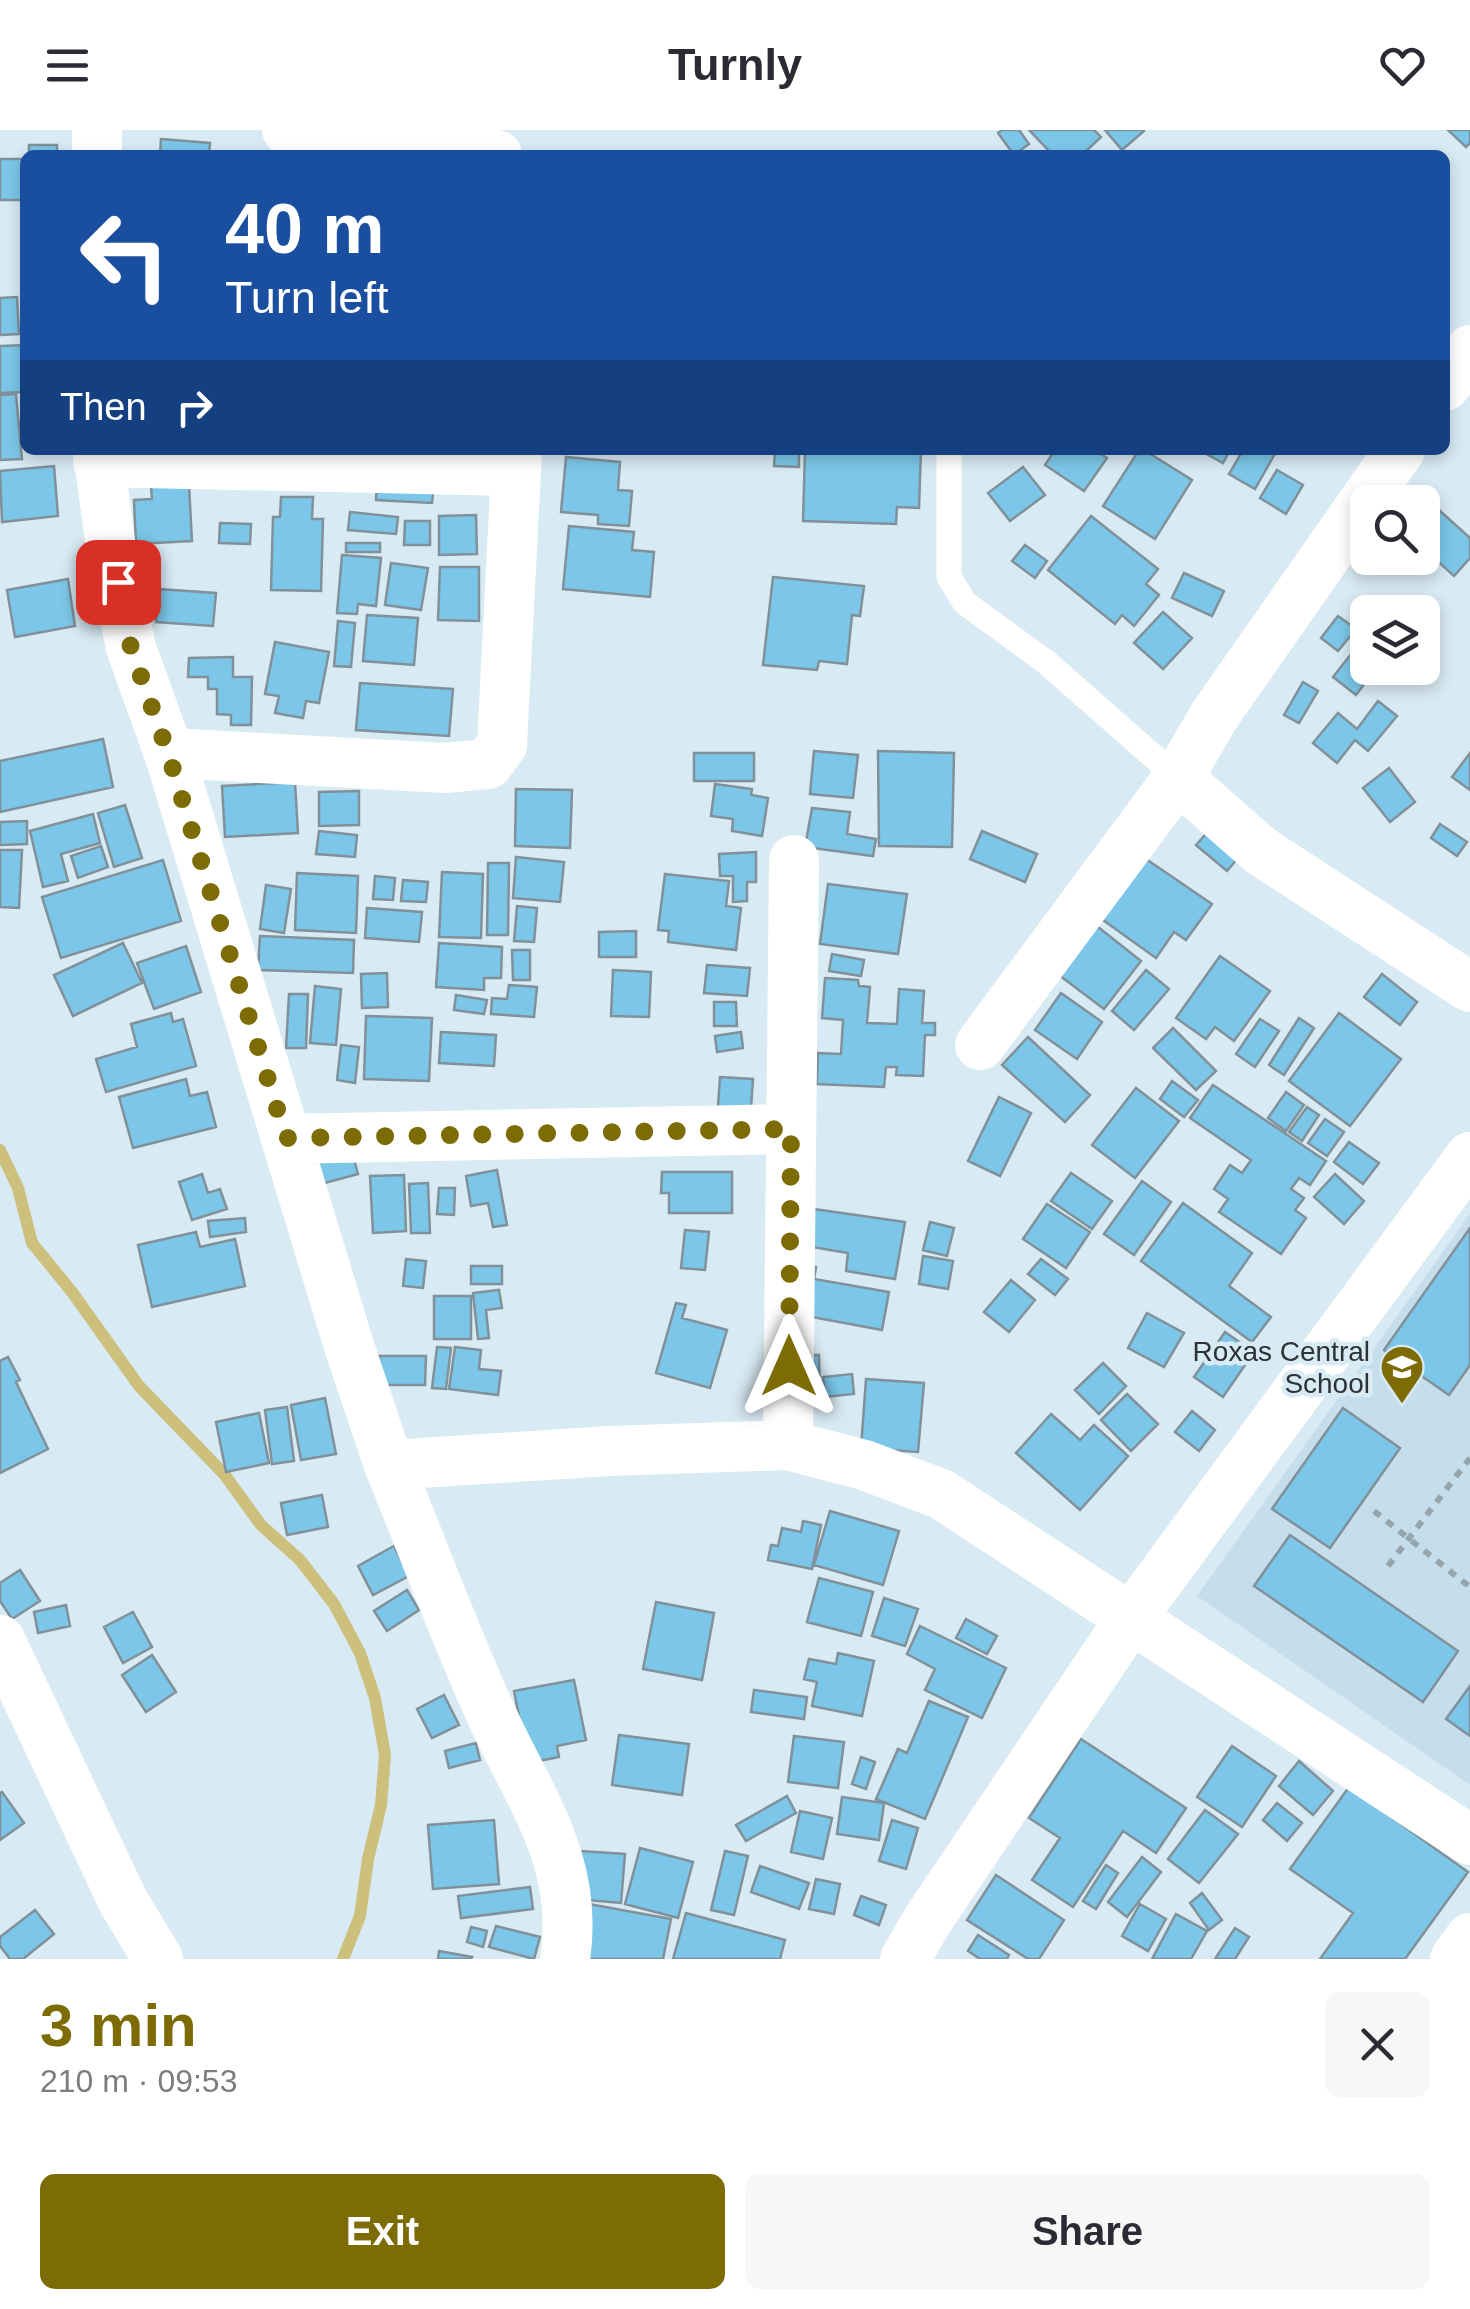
<!DOCTYPE html>
<html lang="en">
<head>
<meta charset="utf-8">
<style>
  body { margin:0; font-family:Helvetica,sans-serif; background:#f7f7f7; color:#2b2b33; height:100vh; display:flex; flex-direction:column; font-size:38px; white-space:nowrap }
  * { box-sizing:border-box; margin:0 }
  p { font-size:32px; color:#7c7c81 }
  .icon { flex:none; width:55px; height:55px; fill:none; stroke:currentColor; stroke-width:2; stroke-linecap:round; stroke-linejoin:round }
  .map { position:relative; height:1829px; overflow:hidden }
  .side { display:flex; flex-direction:column; background:#fff; flex:1 }
  .side>* { flex:none }
  .hud { position:absolute; left:20px; top:20px; width:1430px; height:305px; border-radius:15px; box-shadow:0 5px 15px #0003; background:#1a4fa0; color:#fff; overflow:hidden }
  .tools { position:absolute; left:1350px; top:355px; display:grid; gap:20px }
  .tools a { display:grid; place-items:center; width:90px; height:90px; border-radius:15px; background:#fff; box-shadow:0 5px 15px #0003; font-size:50px }
  .pin { position:absolute; display:grid; place-items:center; width:85px; height:85px; color:#fff; margin:-42px; border-radius:20px; box-shadow:0 5px 15px #0006 }
  .me { position:absolute; width:110px; margin:-55px; rotate:0deg; stroke-linejoin:round; filter:drop-shadow(0 0 8px #0008) }
  .turn { display:flex; align-items:center; gap:35px; height:210px; padding:0 40px; font-size:45px }
  .turn .icon { width:130px; height:130px; stroke-width:2.5 }
  .turn b { display:block; font-size:70px; line-height:85px }
  .then { display:flex; align-items:center; height:95px; padding:0 40px; background:#0003; gap:20px; font-size:38px }
  .round { display:grid; place-items:center; flex:none; width:105px; height:105px; border-radius:15px; background:#f7f7f7 }
  .head { display:flex; align-items:center; justify-content:space-between; height:170px; padding:0 40px }
  h1 { font-size:60px; font-weight:800; line-height:75px; color:#7d6c05 }
  .button { display:flex; gap:20px; margin-top:auto; padding:20px 40px }
  .button a { flex:1; height:115px; border-radius:15px; background:#7d6c05; color:#fff; font-size:40px; font-weight:800; line-height:115px; text-align:center }
  .button a+a { background:#f7f7f7; color:#2b2b33 }
  header { display:flex; justify-content:space-between; align-items:center; height:130px; padding:0 40px; background:#fff; font-size:45px; font-weight:800 }
  .map>svg:first-child { display:block }
  .built { fill:#c6deeb }
  .lines { fill:none; stroke-linecap:round; stroke-linejoin:round }
  .stream { stroke:#cdbf7c; stroke-width:12 }
  .building { fill:#7cc7e9; stroke:#819199; stroke-width:2.5 }
  .path { stroke:#96a4ab; stroke-width:6; stroke-dasharray:8 8; stroke-linecap:butt }
  .lane { stroke:#fff; stroke-width:25 }
  .street { stroke:#fff; stroke-width:50 }
  .route { stroke:#7d6c05; stroke-width:18; stroke-dasharray:0 32.4 }
  .labels { text-anchor:middle; stroke-width:9; stroke-linejoin:round; paint-order:stroke }
  .poi-label { font-size:28px; fill:#2c3236; stroke:#d8eaf3; text-anchor:end }
</style>
</head>
<body>
<header><svg class="icon" aria-label="menu" viewBox="0 0 24 24"><path d="M4 6h16M4 12h16M4 18h16"/></svg>Turnly<svg class="icon" aria-label="heart" viewBox="0 0 24 24"><path d="M12 20l-8-8c-3-5 5-10 8-4 3-6 11-1 8 4z"/></svg></header>
<div class="map">
<svg width="1470" height="1829" viewBox="0 0 1470 1829">
  <rect width="100%" height="100%" fill="#d8eaf3"/>
  <!-- built -->
  <path class="built" d="M1470,1084V1655L1197,1466Z"/>
  <g class="lines">
    <!-- stream -->
    <path class="stream" d="M0,1020L18,1058L32,1113L72,1162L139,1256L224,1344L261,1395L300,1430L334,1474L360,1523L375,1568L385,1625L381,1675L368,1729L360,1786L343,1829"/>
  </g>
  <!-- building -->
  <path class="building" d="M1002,0H1019L1029,14L1014,25L998,3Z
    M1029,0H1094L1101,7L1082,25H1053Z
    M1105,0H1143L1144,1L1122,20Z
    M1448,0H1470V13L1466,17Z
    M161,9L210,13L209,25H160Z
    M29,15H57V25H29Z
    M0,29H25V70H0Z
    M17,167L19,204L0,205V168Z
    M25,215V262L0,263V216Z
    M16,264L22,329L0,330V265Z
    M775,320H799V337L774,336Z
    M805,320H921L919,378L897,377L896,394L803,391Z
    M1055,320H1095L1107,328L1084,361L1045,335Z
    M1139,320H1144L1192,350L1155,409L1103,376Z
    M1199,320H1230L1223,333Z
    M1243,320H1277L1255,359L1229,344Z
    M566,327L620,332L618,360L632,361L629,396L598,394V385L561,382Z
    M54,336L58,386L2,392L0,341Z
    M1023,337L1045,365L1010,391L988,363Z
    M1277,340L1303,355L1286,384L1260,368Z
    M377,349L434,354L432,373L376,370Z
    M189,355L192,411L136,414L134,370L152,369L151,357Z
    M281,367H313L312,389H323L321,461L271,460L273,387H280Z
    M1429,371L1470,408V428L1454,446L1422,417V378Z
    M350,382L398,387L396,404L348,400Z
    M476,385L477,424L439,425V386Z
    M1091,386L1158,439L1146,454L1159,465L1134,496L1122,485L1115,494L1048,440Z
    M405,391H430V415H404Z
    M220,393L251,394L250,414L219,413Z
    M569,396L634,402L632,420L654,422L650,467L563,459Z
    M346,413H380V422H346Z
    M1025,415L1047,431L1035,448L1012,431Z
    M342,425L381,428L376,476L358,474L357,484L337,483Z
    M391,433L428,438L421,480L385,475Z
    M440,437H479V491L438,490Z
    M1184,443L1224,461L1212,486L1172,468Z
    M773,447L864,456L860,486L852,485L847,534L819,531L817,540L763,535Z
    M68,449L75,496L15,507L7,460Z
    M158,459L216,463L213,496L156,492Z
    M1163,482L1192,508L1163,539L1134,513Z
    M367,485L418,488L414,535L363,531Z
    M1338,486L1356,499L1338,521L1321,508Z
    M338,491L355,493L351,537L334,536Z
    M1368,494V523L1354,513Z
    M275,512L329,522L319,573L306,571L303,588L275,583L279,566L265,564Z
    M1352,523L1375,540L1356,565L1333,547Z
    M233,527V547H252L251,595H231V585L217,584V559H208V547H188L189,528Z
    M1303,552L1318,561L1299,593L1284,585Z
    M360,553L453,559L449,606L356,600Z
    M1378,571L1397,586L1368,621L1355,610L1337,633L1313,613L1338,583L1357,599Z
    M103,609L113,657L0,682V631Z
    M814,621L858,625L853,668L810,664Z
    M878,621L954,623L952,717L879,716Z
    M694,623H754V651H694Z
    M1470,623V660L1452,647Z
    M1389,638L1415,672L1390,692L1363,658Z
    M295,652L298,703L225,707L222,656Z
    M715,654L752,659L751,665L768,668L762,706L732,701L733,689L711,686Z
    M516,659L572,660L570,718L515,716Z
    M359,661V695L319,696V662Z
    M125,675L142,728L114,737L98,683Z
    M812,678L850,682L847,704L876,709L873,726L805,717Z
    M93,684L100,713L61,724L68,751L43,757L30,701Z
    M27,691V714L0,715V692Z
    M1440,694L1467,712L1457,726L1431,708Z
    M1213,696L1243,722L1227,741L1196,715Z
    M319,701L357,705L355,727L316,724Z
    M982,701L1037,724L1025,752L970,729Z
    M101,716L108,737L78,748L71,726Z
    M0,720H22L19,778L0,777Z
    M756,722V752H747V771L733,772V746H720L719,724Z
    M516,727L564,732L560,772L513,768Z
    M1146,729L1212,774L1186,810L1174,802L1156,828L1096,785Z
    M163,730L181,791L61,828L42,767Z
    M488,733H509L508,805H487Z
    M442,742L483,744L481,808L439,807Z
    M297,743L358,746L356,803L295,800Z
    M665,744L729,751L726,776L741,778L736,820L668,812L669,801L658,800Z
    M375,746L395,748L393,770L373,769Z
    M403,750L428,752L426,772L401,771Z
    M828,754L907,764L898,824L820,814Z
    M266,755L291,759L284,803L260,799Z
    M517,776L537,778L534,812L514,811Z
    M367,778L422,782L419,812L365,808Z
    M1093,793L1141,831L1104,879L1055,842Z
    M636,801V827H599V802Z
    M260,806L354,810L353,843L258,840Z
    M123,813L142,853L73,886L54,845Z
    M439,813L502,817L501,848H484V860L436,857Z
    M186,816L201,862L154,879L137,833Z
    M512,820H530V850H513Z
    M832,824L864,830L861,846L829,841Z
    M1220,826L1270,861L1234,911L1215,897L1206,909L1176,888Z
    M707,835L750,838L747,866L704,863Z
    M613,840L651,842L649,887L611,886Z
    M1146,840L1169,859L1134,900L1112,881Z
    M387,843L388,877L362,878L361,844Z
    M1382,844L1417,872L1400,895L1364,867Z
    M825,848L858,850L859,856L870,857L867,893L897,894L899,859L924,861L922,893H935V905H925L923,946L896,945L897,937H886L884,957L817,954L818,923L841,924L843,890L822,888Z
    M509,855L537,857L534,887L491,884L492,868L507,869Z
    M315,856L341,859L336,915L310,913Z
    M1061,863L1102,892L1077,929L1035,900Z
    M289,864H308L306,918H286Z
    M456,865L487,870L484,884L454,880Z
    M714,872H736L737,896H714Z
    M171,883L173,892L183,889L196,936L106,962L96,929L137,917L131,894Z
    M1339,883L1401,929L1350,996L1289,951Z
    M366,886L432,888L429,951L364,949Z
    M1299,888L1314,898L1284,945L1269,935Z
    M1260,889L1279,901L1255,937L1236,924Z
    M1173,898L1216,941L1196,960L1153,918Z
    M441,902L496,905L494,936L439,933Z
    M741,902L743,918L717,922L715,906Z
    M1028,907L1090,965L1065,992L1002,935Z
    M341,915L359,917L355,953L337,950Z
    M720,947L753,949L751,978L718,976Z
    M186,949L190,966L207,962L216,997L133,1018L119,967Z
    M1172,951L1198,970L1184,987L1160,969Z
    M1213,955L1326,1031L1310,1055L1299,1048L1291,1059L1304,1068L1295,1080L1306,1088L1281,1124L1219,1082L1228,1069L1214,1059L1230,1035L1242,1043L1251,1030L1190,988Z
    M1136,958L1179,991L1135,1048L1092,1015Z
    M1286,962L1304,975L1286,1001L1268,988Z
    M999,967L1031,983L1000,1046L968,1031Z
    M1307,977L1319,985L1302,1011L1289,1002Z
    M1325,989L1344,1002L1327,1026L1308,1013Z
    M1349,1012L1379,1033L1363,1054L1334,1032Z
    M350,1015L358,1044L321,1054L313,1025Z
    M497,1040L507,1095L493,1097L488,1073L471,1076L466,1046Z
    M662,1042H732V1083H669V1063H661Z
    M1071,1043L1112,1071L1092,1099L1051,1071Z
    M202,1044L208,1063L220,1059L227,1079L192,1090L179,1052Z
    M1335,1044L1364,1071L1344,1094L1314,1067Z
    M404,1045L406,1101L373,1103L370,1046Z
    M1142,1051L1171,1072L1134,1125L1104,1104Z
    M428,1053L430,1103H411L409,1054Z
    M439,1058H455L454,1085L437,1084Z
    M1183,1073L1252,1123L1229,1156L1271,1187L1252,1212L1141,1131Z
    M1047,1074L1090,1102L1066,1138L1023,1109Z
    M807,1078L905,1092L895,1149L846,1141L848,1123L800,1115Z
    M245,1088L246,1102L210,1107L208,1091Z
    M930,1092L954,1098L947,1126L923,1120Z
    M1470,1098V1235L1449,1265L1384,1220Z
    M685,1100L709,1102L705,1140L681,1138Z
    M196,1102L200,1117L235,1109L245,1156L152,1177L138,1115Z
    M923,1126L953,1131L948,1159L919,1154Z
    M406,1129L426,1131L423,1158L403,1156Z
    M1041,1129L1068,1149L1055,1165L1028,1144Z
    M804,1135L816,1137L814,1149L889,1162L882,1200L796,1184Z
    M471,1136H502V1154H471Z
    M1011,1150L1035,1170L1009,1202L984,1182Z
    M499,1160L502,1178L486,1180L489,1208L478,1209L473,1163Z
    M434,1166H471V1209H434Z
    M676,1173L686,1175L682,1188L727,1200L710,1258L656,1243Z
    M1147,1183L1184,1203L1164,1237L1128,1218Z
    M1225,1202L1254,1222L1223,1267L1194,1247Z
    M437,1217L451,1218L446,1259L432,1258Z
    M455,1217L481,1220L479,1239L501,1241L498,1265L449,1259Z
    M796,1225H819L820,1269L797,1270Z
    M379,1226H426L425,1255H380Z
    M8,1227L20,1250L16,1252L48,1319L0,1343V1231Z
    M1103,1233L1126,1256L1099,1284L1075,1260Z
    M852,1244L854,1264L825,1267L823,1247Z
    M866,1249L924,1253L918,1322L861,1318Z
    M1127,1264L1158,1294L1131,1321L1101,1290Z
    M325,1268L336,1324L301,1330L291,1275Z
    M287,1277L294,1331L272,1334L265,1280Z
    M1343,1278L1400,1318L1330,1418L1272,1379Z
    M1192,1281L1215,1300L1199,1321L1175,1302Z
    M259,1283L269,1333L226,1342L216,1292Z
    M1051,1284L1080,1310L1094,1295L1128,1326L1080,1380L1016,1323Z
    M322,1365L328,1397L287,1405L281,1373Z
    M830,1381L899,1401L883,1455L814,1435Z
    M803,1391L821,1395L812,1439L768,1430L771,1415L778,1416L782,1398L801,1402Z
    M1290,1405L1458,1521L1423,1572L1254,1456Z
    M394,1416L409,1446L373,1465L358,1436Z
    M20,1440L40,1471L12,1489L0,1471V1453Z
    M819,1448L873,1462L861,1506L807,1492Z
    M407,1460L419,1480L387,1501L374,1481Z
    M884,1468L918,1479L905,1516L872,1506Z
    M656,1472L714,1483L702,1550L643,1539Z
    M66,1475L70,1496L38,1503L34,1482Z
    M133,1482L152,1517L123,1533L104,1497Z
    M966,1489L997,1506L987,1524L956,1508Z
    M920,1496L1006,1538L982,1588L925,1560L935,1539L907,1524Z
    M838,1523L874,1531L862,1586L812,1576L817,1552L804,1549L809,1529L836,1534Z
    M152,1525L176,1562L146,1582L122,1545Z
    M574,1550L586,1610L557,1616L559,1627L528,1633L514,1561Z
    M1470,1556V1606L1446,1589Z
    M754,1560L807,1567L804,1589L751,1582Z
    M444,1565L459,1595L432,1608L417,1579Z
    M929,1571L968,1587L925,1689L876,1669L898,1619L907,1623Z
    M619,1605L689,1614L682,1665L612,1655Z
    M794,1606L844,1612L838,1658L788,1652Z
    M1081,1609L1186,1678L1156,1723L1123,1701L1073,1777L1032,1750L1060,1708L1029,1688Z
    M476,1613L480,1630L449,1638L445,1621Z
    M1232,1616L1276,1646L1242,1697L1197,1667Z
    M861,1627L875,1632L866,1659L852,1654Z
    M1299,1631L1333,1661L1313,1685L1279,1656Z
    M1349,1657L1468,1742L1405,1829H1320L1353,1783L1290,1739Z
    M2,1662L24,1693L0,1710V1663Z
    M787,1666L796,1683L746,1711L736,1695Z
    M842,1667L884,1673L879,1710L837,1704Z
    M1277,1673L1302,1693L1287,1711L1263,1690Z
    M1205,1680L1238,1704L1199,1753L1168,1729Z
    M800,1681L832,1688L823,1729L791,1722Z
    M494,1690L499,1754L433,1759L428,1695Z
    M892,1690L918,1698L906,1739L879,1731Z
    M640,1718L693,1732L678,1788L625,1774Z
    M580,1721L625,1724L621,1773L576,1769Z
    M725,1721L748,1726L734,1785L711,1780Z
    M1142,1727L1161,1742L1127,1787L1108,1772Z
    M1106,1735L1118,1743L1096,1779L1083,1771Z
    M760,1736L809,1753L799,1779L751,1762Z
    M996,1745L1064,1790L1039,1829H1028L967,1790Z
    M816,1749L840,1754L834,1784L809,1779Z
    M530,1757L533,1779L461,1788L458,1766Z
    M1202,1763L1222,1790L1209,1800L1190,1773Z
    M861,1766L886,1775L879,1795L854,1785Z
    M589,1774L671,1789L663,1829H579Z
    M1140,1774L1166,1789L1148,1821L1122,1806Z
    M35,1780L54,1804L23,1829H10L0,1816V1807Z
    M686,1783L785,1810L780,1829H673Z
    M1176,1784L1207,1801L1191,1829H1152Z
    M496,1796L540,1807L534,1829L489,1817Z
    M471,1797L487,1801L483,1817L467,1812Z
    M1235,1798L1249,1807L1235,1829H1215Z
    M978,1805L1009,1825L1007,1829H980L968,1821Z
    M439,1821L472,1827L471,1829H438Z"/>
  <g class="lines">
    <!-- path -->
    <path class="path" d="M1374,1381L1470,1457
      M1388,1436L1470,1328"/>
    <!-- lane -->
    <path class="lane" d="M949,320V447L965,473L1046,532L1178,648"/>
    <!-- street -->
    <path class="street" d="M97,0V25
      M287,0L497,25
      M1445,256L1470,220
      M98,320L111,419L131,518L169,623L349,1216L389,1335L609,1321L788,1315L864,1335L941,1364L1470,1710
      M1400,320L1214,586L1178,648L1261,721L1470,857
      M98,332L516,341
      M169,623L445,638L488,634L502,615L517,320
      M980,915L1178,648
      M287,1009L791,999
      M788,1315L794,730
      M389,1335C423,1418 454,1503 491,1584C529,1668 580,1731 565,1829
      M0,1510L123,1771L158,1829
      M905,1829L927,1791L1131,1488L1470,1027
      M1455,1829L1470,1808"/>
  </g>
  <g class="lines">
    <!-- route -->
    <path class="route" d="M118,452L131,518L168,623L286,1008L791,999L789,1236"/>
  </g>
  <!-- icons -->
  <defs>
    <symbol id="school-pin" viewBox="-11 -11 22 30"><path d="M0 17L-7.5 6A9.5 9.5 0 1 1 7.5 6Z" fill="#7d6c05" stroke="#d8eaf3"/><path d="M0-5L7-2L0 1L-7-2ZM-4 1L0 2.5L4 1V4Q0 6-4 4Z" fill="#fff"/></symbol>
  </defs>
  <g fill-rule="evenodd">
    <use href="#school-pin" x="1377" y="1212" width="50" height="68"/>
  </g>
  <g class="labels">
    <!-- poi labels -->
    <g class="poi-label">
      <text x="1370" y="1231">Roxas Central<tspan x="1370" dy="32">School</tspan></text>
    </g>
  </g>
</svg>
<div class="tools">
<a><svg class="icon" aria-label="search" viewBox="0 0 24 24"><circle cx="10" cy="10" r="6"/><path d="M15 15l6 6"/></svg></a>
<a><svg class="icon" aria-label="layers" viewBox="0 0 24 24"><path d="M12 4l9 5-9 5-9-5zM3 14l9 5 9-5"/></svg></a>
</div>
<div class="pin" style="left:118px;top:452px;background:#d93025"><svg class="icon" aria-label="arrive" viewBox="0 0 24 24"><path d="M6 21V4h12l-3 4 3 4H6"/></svg></div>
<svg class="me" style="left:789px;top:1236px" viewBox="-20 -20 40 40"><path d="M0-17L14 15 0 8-14 15z" fill="#7d6c05" stroke="#fff" stroke-width="4"/></svg>
<div class="hud">
<div class="turn"><svg class="icon" aria-label="left" viewBox="0 0 24 24"><path d="M17 20v-9H6M10 6l-5 5 5 5"/></svg><div><b>40 m</b>Turn left</div></div>
<div class="then">Then<svg class="icon" aria-label="right" viewBox="0 0 24 24"><path d="M7 20v-9h11M14 6l5 5-5 5"/></svg></div>
</div>
</div>
<section class="side">
<div class="head"><div><h1>3 min</h1><p>210 m · 09:53</p></div><a class="round"><svg class="icon" aria-label="close" viewBox="0 0 24 24"><path d="M6 6l12 12M18 6L6 18"/></svg></a></div>
<div class="button"><a>Exit</a><a>Share</a></div>
</section>
</body>
</html>
